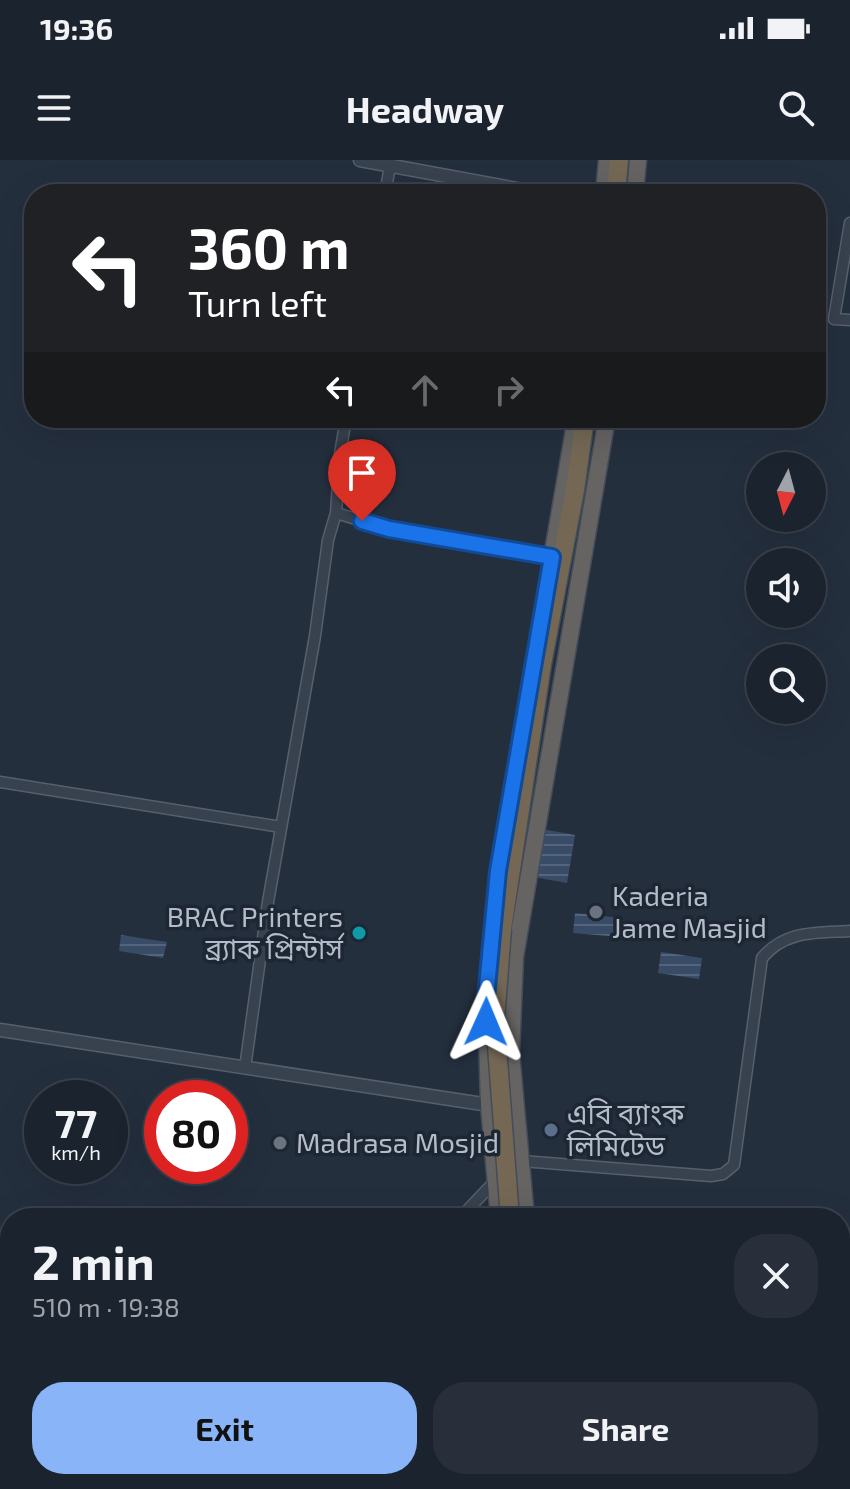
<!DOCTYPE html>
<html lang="en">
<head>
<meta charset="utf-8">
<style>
  body { margin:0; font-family:"Exo 2","Noto Sans Bengali",sans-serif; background:#282f3a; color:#f1f3f6; height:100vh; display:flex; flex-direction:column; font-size:30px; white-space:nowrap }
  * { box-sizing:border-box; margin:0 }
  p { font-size:26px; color:#a0a4aa }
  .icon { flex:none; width:44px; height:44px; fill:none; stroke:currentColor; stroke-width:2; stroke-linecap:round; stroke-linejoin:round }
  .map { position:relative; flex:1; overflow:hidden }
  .panel { position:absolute; left:0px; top:1048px; width:850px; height:282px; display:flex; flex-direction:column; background:#1b232e; border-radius:32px 32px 0 0; box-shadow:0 8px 32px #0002,0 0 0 2px #39404a }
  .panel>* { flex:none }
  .hud { position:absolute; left:24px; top:24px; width:802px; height:244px; border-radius:32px; box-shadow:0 8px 32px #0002,0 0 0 2px #39404a; background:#202124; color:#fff; overflow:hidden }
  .needle { width:52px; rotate:186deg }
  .fabs { position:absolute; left:746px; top:292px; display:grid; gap:16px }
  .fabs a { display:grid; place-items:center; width:80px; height:80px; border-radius:50%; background:#1b232e; box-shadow:0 8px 32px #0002,0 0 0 2px #39404a; font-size:40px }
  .speed { position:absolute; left:24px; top:920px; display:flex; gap:16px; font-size:40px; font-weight:700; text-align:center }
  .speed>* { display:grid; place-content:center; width:104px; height:104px; border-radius:50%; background:#1b232e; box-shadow:0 8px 32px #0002,0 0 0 2px #39404a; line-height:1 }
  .speed small { font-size:20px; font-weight:400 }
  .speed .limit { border:12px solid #d22; background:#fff; color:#111 }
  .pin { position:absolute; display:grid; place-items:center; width:68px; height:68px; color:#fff; margin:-82px -34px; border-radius:50% 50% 50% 0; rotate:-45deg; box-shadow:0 0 8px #0007 }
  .pin .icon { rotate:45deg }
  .me { position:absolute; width:88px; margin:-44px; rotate:1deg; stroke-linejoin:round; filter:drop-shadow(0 0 6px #0008) }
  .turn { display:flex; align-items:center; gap:28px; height:168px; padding:0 32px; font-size:36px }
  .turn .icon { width:104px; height:104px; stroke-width:2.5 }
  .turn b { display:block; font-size:56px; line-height:68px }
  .lanes { display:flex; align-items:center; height:76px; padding:0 32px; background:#0003; justify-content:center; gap:40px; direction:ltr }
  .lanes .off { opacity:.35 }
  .round { display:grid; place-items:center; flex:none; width:84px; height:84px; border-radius:32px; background:#282f3a }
  .summary { display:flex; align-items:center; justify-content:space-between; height:136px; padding:0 32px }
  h1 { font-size:48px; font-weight:700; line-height:60px }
  .primary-button { display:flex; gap:16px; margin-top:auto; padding:16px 32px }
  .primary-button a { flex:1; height:92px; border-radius:32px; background:#8ab4f8; color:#111; font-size:32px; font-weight:700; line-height:92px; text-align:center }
  .primary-button a+a { background:#282f3a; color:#f1f3f6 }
  .status { display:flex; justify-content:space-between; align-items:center; height:56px; padding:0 40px; background:#1b232e; direction:ltr }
  .status svg { height:22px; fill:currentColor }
  header { display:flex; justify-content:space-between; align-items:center; height:104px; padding:0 32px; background:#1b232e; font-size:36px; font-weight:700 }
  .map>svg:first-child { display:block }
  .water { fill:url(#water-rules) }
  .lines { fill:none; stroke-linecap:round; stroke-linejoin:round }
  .minor-casing { stroke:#565f6c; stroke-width:13 }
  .tertiary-casing { stroke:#565f6c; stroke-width:15 }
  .trunk-casing { stroke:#434c59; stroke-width:19 }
  .motorway-casing { stroke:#434c59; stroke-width:21 }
  .minor { stroke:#38414e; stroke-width:10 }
  .tertiary { stroke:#38414e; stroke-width:12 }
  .trunk { stroke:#656462; stroke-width:16 }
  .motorway { stroke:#746855; stroke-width:18 }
  .motorway-bridge-casing { stroke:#434c59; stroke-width:21; stroke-linecap:butt }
  .motorway-bridge { stroke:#746855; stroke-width:18 }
  .route-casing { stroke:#114b97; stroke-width:20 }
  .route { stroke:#1a73e8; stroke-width:14 }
  .worship-dot { fill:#6b7280; stroke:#1d2633; stroke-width:3 }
  .culture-dot { fill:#0f9aa8; stroke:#1d2633; stroke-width:3 }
  .service-dot { fill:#5c6f8a; stroke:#1d2633; stroke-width:3 }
  .labels { text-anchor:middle; stroke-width:7; stroke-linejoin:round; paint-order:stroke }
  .poi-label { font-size:28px; fill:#b4bcc9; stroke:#1d2633; text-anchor:start }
</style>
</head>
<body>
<div class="status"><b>19:36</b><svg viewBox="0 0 49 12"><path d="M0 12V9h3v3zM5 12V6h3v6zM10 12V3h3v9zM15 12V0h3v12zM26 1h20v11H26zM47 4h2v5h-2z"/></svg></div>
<header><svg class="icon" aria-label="menu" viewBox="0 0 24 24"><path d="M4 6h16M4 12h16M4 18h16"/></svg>Headway<svg class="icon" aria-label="search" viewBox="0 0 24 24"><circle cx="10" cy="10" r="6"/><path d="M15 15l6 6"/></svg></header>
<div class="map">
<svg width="850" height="1329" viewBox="0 0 850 1329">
  <defs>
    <pattern id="water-rules" width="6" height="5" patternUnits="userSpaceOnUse" patternTransform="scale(2)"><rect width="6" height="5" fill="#394c67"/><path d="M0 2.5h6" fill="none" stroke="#53647b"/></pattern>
  </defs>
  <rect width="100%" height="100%" fill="#242f3e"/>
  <!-- water -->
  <path class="water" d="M542,669L575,675L567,723L534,717Z
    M575,753L622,758L621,777L573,773Z
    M121,775L167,782L163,798L119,791Z
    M661,792L702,798L699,819L658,813Z"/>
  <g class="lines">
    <defs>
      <path id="minor" d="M385,34L390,6
        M850,63L834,159L850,160
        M336,353L340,294L346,258
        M0,622L281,667
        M245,908L268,742L315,476L328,380L336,353L389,369L552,397
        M522,1001L711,1016L723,1014L734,1005L762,798C785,770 816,773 850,771
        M460,1058L496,1020
        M0,1124L10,1118
        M840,1197L850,1199
        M840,1283L850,1280
        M97,1320L100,1329
        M196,1320L290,1328L360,1320
        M581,1320L608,1325L635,1320"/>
      <path id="tertiary" d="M360,0L544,34
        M0,870L489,945"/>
      <path id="trunk" d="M604,34L607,0
        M635,34L638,0
        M499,1058L489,945L486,838L498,711L576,258
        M526,1058L511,893L515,797L607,258
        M534,1320L536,1329
        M563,1320L565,1329"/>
      <path id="motorway" d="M616,34L619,0
        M502,769L542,504L575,330L585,258"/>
    </defs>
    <!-- minor casing -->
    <use href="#minor" class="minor-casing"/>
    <!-- tertiary casing -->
    <use href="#tertiary" class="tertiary-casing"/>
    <!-- trunk casing -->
    <use href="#trunk" class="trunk-casing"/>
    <!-- motorway casing -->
    <use href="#motorway" class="motorway-casing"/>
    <!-- minor -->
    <use href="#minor" class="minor"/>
    <!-- tertiary -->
    <use href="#tertiary" class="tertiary"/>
    <!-- trunk -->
    <use href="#trunk" class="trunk"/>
    <!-- motorway -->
    <use href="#motorway" class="motorway"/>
    <defs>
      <path id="motorway-bridge" d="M502,769L495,860L510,1058"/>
    </defs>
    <!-- motorway-bridge casing -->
    <use href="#motorway-bridge" class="motorway-bridge-casing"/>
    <!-- motorway-bridge -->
    <use href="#motorway-bridge" class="motorway-bridge"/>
  </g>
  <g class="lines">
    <defs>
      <path id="route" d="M362,361L389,369L552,397L498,711L486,838V862"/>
    </defs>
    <!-- route casing -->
    <use href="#route" class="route-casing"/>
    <!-- route -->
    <use href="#route" class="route"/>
  </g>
  <!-- markers -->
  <g class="worship-dot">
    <circle cx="596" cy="752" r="8"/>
    <circle cx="280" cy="983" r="8"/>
  </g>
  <circle class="culture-dot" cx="359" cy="773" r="8"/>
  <circle class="service-dot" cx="551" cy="970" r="8"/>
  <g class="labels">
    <!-- poi labels -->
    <g class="poi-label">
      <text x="612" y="746">Kaderia<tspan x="612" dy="32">Jame Masjid</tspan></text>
      <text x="343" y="767" text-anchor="end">BRAC Printers<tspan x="343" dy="32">ব্র্যাক প্রিন্টার্স</tspan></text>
      <text x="567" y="964">এবি ব্যাংক<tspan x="567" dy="32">লিমিটেড</tspan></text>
      <text x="296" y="993">Madrasa Mosjid</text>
    </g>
  </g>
</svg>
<div class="fabs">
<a><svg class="needle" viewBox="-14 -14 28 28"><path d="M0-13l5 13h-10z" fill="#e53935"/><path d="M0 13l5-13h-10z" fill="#a0a4aa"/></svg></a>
<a><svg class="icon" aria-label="sound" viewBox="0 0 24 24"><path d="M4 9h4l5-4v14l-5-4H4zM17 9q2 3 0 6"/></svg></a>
<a><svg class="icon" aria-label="search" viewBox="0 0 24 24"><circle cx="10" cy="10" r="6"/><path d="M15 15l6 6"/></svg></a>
</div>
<div class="speed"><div>77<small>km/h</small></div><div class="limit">80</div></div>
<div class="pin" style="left:362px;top:361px;background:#d93025"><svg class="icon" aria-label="arrive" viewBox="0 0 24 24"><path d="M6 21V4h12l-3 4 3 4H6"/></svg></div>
<svg class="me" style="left:486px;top:862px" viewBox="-20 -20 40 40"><path d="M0-17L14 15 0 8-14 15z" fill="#1a73e8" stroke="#fff" stroke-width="4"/></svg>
<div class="hud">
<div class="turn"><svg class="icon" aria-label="left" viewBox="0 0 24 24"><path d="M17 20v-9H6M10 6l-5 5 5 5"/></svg><div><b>360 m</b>Turn left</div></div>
<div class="lanes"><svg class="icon" aria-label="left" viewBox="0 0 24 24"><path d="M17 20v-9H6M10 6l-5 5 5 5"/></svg><svg class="icon off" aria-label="ahead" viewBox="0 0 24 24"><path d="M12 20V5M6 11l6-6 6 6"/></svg><svg class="icon off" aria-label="right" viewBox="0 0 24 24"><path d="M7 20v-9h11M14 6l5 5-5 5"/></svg></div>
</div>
<section class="panel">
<div class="summary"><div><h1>2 min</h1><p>510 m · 19:38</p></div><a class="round"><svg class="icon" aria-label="close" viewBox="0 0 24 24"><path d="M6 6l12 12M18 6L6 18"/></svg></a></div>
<div class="primary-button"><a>Exit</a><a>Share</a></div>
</section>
</div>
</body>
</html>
